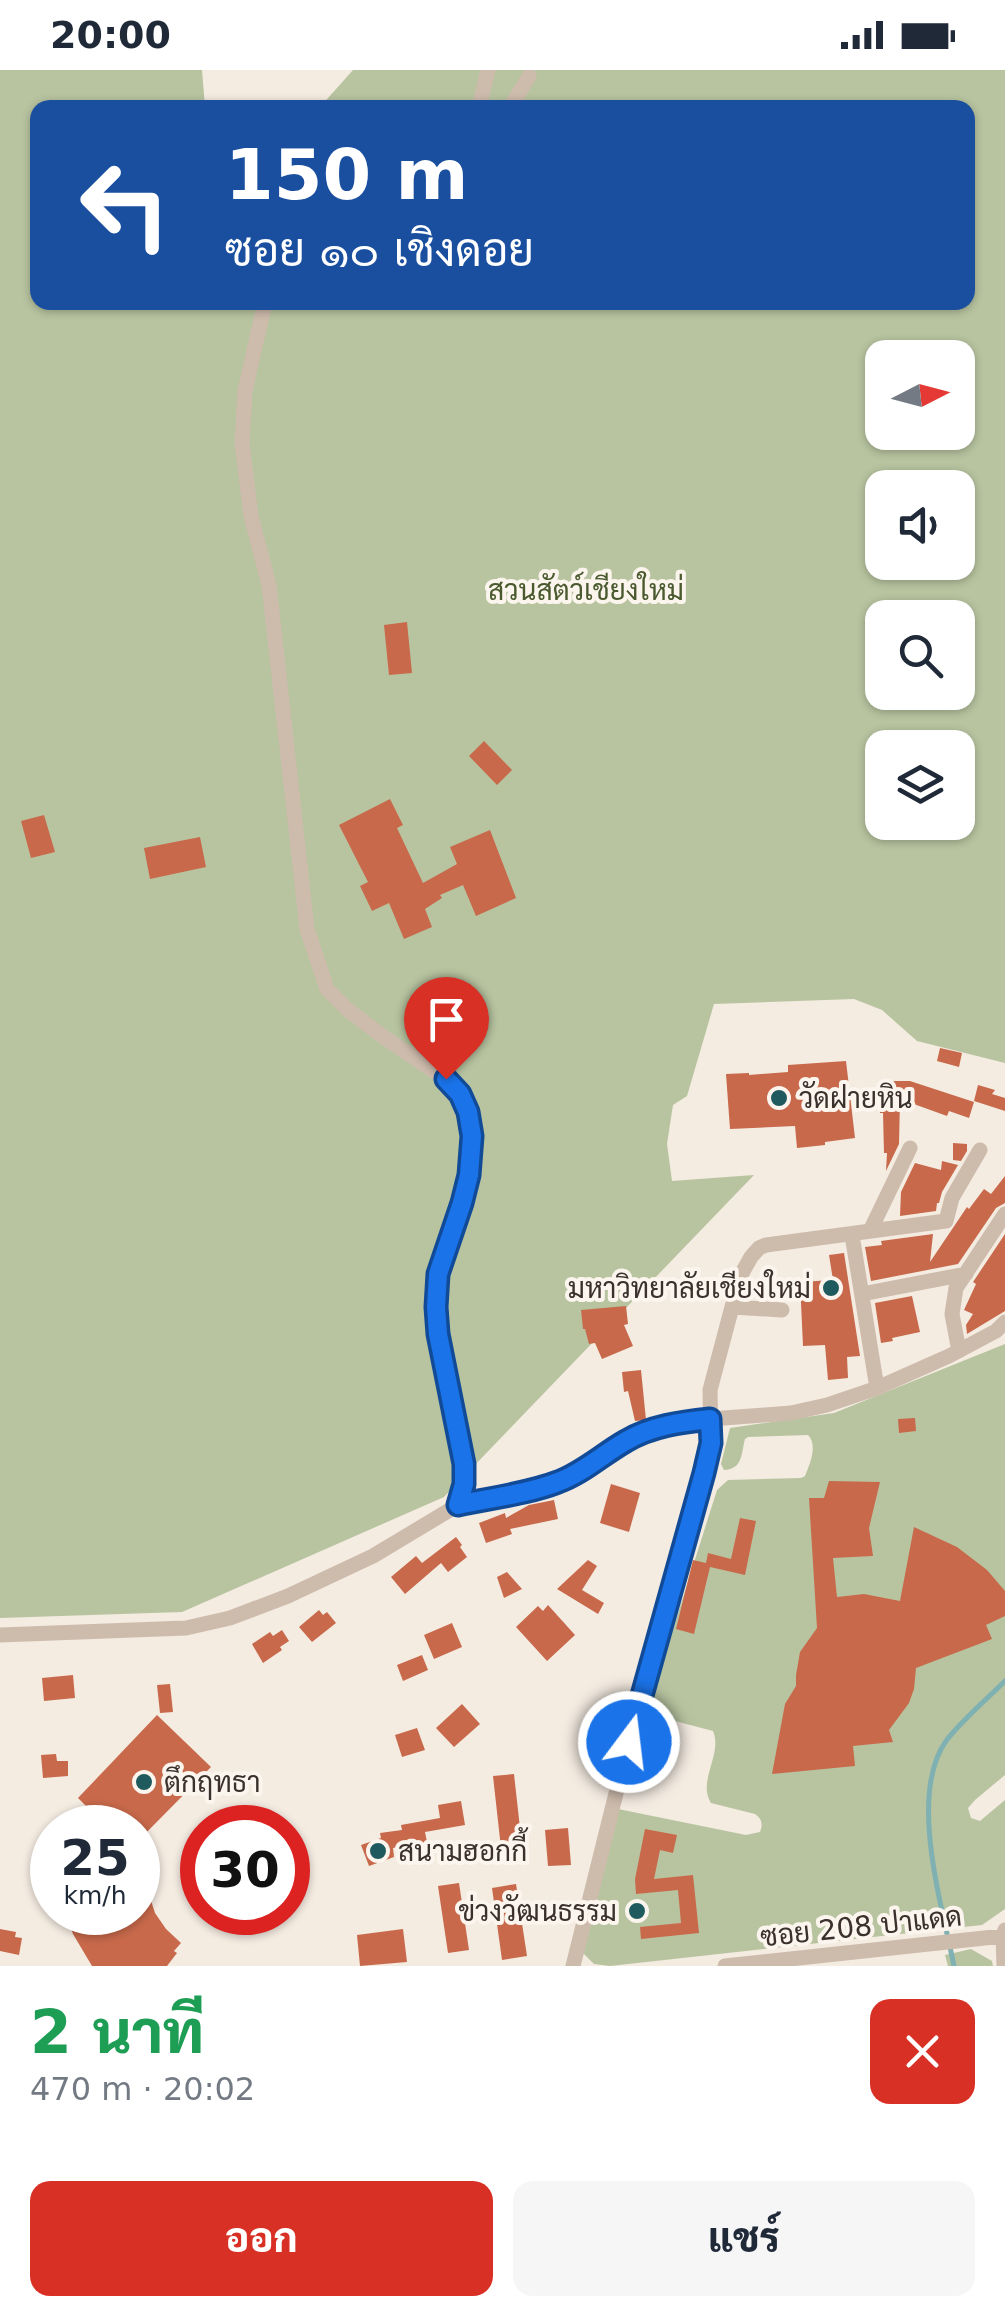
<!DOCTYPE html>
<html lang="th">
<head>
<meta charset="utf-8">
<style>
  body { margin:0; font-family:"DejaVu Sans",Sarabun,sans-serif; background:#f6f6f7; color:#1f2937; height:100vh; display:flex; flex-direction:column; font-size:38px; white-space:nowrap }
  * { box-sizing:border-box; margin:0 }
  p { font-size:32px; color:#747a83 }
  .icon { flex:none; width:55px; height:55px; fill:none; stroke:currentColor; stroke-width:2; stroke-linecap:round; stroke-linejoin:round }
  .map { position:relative; height:1896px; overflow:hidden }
  .sheet { display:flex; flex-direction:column; background:#fff; flex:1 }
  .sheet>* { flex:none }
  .hud { position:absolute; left:30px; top:30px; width:945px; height:210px; border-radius:20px; box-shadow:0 2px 8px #0004; background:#1a4fa0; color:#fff; overflow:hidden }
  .needle { width:65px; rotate:84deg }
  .controls { position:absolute; left:865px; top:270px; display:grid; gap:20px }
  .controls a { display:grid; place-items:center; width:110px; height:110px; border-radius:20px; background:#fff; box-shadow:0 2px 8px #0004; font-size:50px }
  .speed { position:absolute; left:30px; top:1735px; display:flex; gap:20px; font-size:50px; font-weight:700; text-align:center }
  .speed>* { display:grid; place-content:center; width:130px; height:130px; border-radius:50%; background:#fff; box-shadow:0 2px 8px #0004; line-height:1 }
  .speed small { font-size:25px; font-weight:400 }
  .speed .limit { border:15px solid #d22; background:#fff; color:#111 }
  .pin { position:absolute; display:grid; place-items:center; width:85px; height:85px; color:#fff; margin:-102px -42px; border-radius:50% 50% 50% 0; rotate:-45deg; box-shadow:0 0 10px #0007 }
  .pin .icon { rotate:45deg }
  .me { position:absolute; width:110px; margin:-55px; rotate:15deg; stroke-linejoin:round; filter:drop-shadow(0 0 8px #0008) }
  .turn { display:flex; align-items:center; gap:35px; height:210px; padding:0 30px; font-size:45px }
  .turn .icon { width:130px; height:130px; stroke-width:2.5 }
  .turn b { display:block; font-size:70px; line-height:85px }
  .round { display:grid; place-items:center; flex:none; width:105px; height:105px; border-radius:20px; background:#f6f6f7 }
  .summary { display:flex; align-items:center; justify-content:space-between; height:170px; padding:0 30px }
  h1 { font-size:60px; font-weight:800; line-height:75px; color:#1e9e55 }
  .primary-button { display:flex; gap:20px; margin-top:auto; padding:20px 30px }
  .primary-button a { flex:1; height:115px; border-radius:20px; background:#d93025; color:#fff; font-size:40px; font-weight:800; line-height:115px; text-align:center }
  .primary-button a+a { background:#f6f6f7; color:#1f2937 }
  .status { display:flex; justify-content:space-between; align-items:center; height:70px; padding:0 50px; background:#fff; direction:ltr }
  .status svg { height:28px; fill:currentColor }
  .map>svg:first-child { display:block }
  .green { fill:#b8c4a0; fill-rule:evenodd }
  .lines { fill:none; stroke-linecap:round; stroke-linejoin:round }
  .stream { stroke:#7fb0b2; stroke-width:5 }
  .building { fill:#c8694b }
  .minor { stroke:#cdbbac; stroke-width:15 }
  .route-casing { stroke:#114b97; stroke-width:25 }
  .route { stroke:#1a73e8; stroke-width:18 }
  .poi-dot { fill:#1f5a5e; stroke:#fbf5ee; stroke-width:4 }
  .labels { text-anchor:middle; stroke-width:8; stroke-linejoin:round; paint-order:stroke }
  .park-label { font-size:28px; fill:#4a5a2e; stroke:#fbf5ee }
  .poi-label { font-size:28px; fill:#3b302b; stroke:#fbf5ee; text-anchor:start }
  .street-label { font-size:28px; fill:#3b302b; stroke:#fbf5ee }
</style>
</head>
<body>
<div class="status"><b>20:00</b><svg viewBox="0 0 49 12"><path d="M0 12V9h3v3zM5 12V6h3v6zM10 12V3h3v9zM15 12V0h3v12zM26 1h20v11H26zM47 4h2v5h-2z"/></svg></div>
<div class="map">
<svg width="1005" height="1896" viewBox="0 0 1005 1896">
  <rect width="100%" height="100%" fill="#f4ebe1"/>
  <!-- green -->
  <path class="green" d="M0,0H202L205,37L38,38V232H968V38L320,37L353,0H1005V993L917,971L882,940L854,929L714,934L687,1026L673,1035L667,1074L672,1111L754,1105L444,1427L182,1542L0,1548ZM882,288H958V362H882ZM882,418H958V492H882ZM882,548H958V622H882ZM882,678H958V752H882Z
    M1005,1274V1705L975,1730L968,1738L971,1748L980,1751L1005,1730V1839L982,1855L610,1896L594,1894L583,1883L618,1739L746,1765L760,1762C763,1754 762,1749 755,1744L711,1733C697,1711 723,1684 713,1661L652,1645L649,1635L717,1420L728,1410L801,1408L805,1406C810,1394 818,1375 808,1365L748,1367L745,1369C741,1384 743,1399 724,1400L721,1394L730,1358L834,1343Z
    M971,1879L992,1891L993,1896H948L945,1885Z"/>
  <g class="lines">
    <!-- stream -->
    <path class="stream" d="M954,1896C942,1835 908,1725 946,1671C960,1652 987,1629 1005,1611"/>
  </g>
  <!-- building -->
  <path class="building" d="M407,552L412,603L389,605L384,555Z
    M484,671L512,700L497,715L469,686Z
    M390,729L403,755L397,758L423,813L457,794L450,777L490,760L516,828L476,846L463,815L440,825L442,828L425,839L432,857L404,869L389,833L372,841L360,816L368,812L339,755Z
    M44,745L55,782L31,788L21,751Z
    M200,767L206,797L150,809L144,778Z
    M940,978L962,983L959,997L937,991Z
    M846,991L855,1068L825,1072V1075L797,1078L795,1056L730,1059L726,1004L749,1003V1005L788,1002V995Z
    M880,1011H910L974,1032L969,1048L949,1041L947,1046L900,1029L899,1074L886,1101L887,1083H884L883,1043H880Z
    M978,1015L995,1020L992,1024L1005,1028V1041L974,1031Z
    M953,1073L967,1074V1081L961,1091L953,1090Z
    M942,1091L958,1095L942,1122L939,1133H937L936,1141L900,1146L901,1122L915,1093L941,1100Z
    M1005,1106V1133L996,1138L958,1194L871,1211L865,1177L882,1175L881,1171L933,1164L930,1192L967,1137L969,1139L984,1119L991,1124Z
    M1005,1164V1241L967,1264L966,1255L973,1244L964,1240L976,1214L973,1212Z
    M844,1183L860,1286L847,1287L848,1308L828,1310L825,1275L803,1276L800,1212L833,1210L829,1185Z
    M912,1226L920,1262L892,1268L893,1271L881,1273L875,1233Z
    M626,1236L628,1254L624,1255L633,1276L602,1289L595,1273L589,1274L585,1259H583L581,1240Z
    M641,1300L646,1350L635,1351L628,1321L624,1322L622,1302Z
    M915,1348L916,1361L899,1363L898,1349Z
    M829,1411L880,1412L869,1458L873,1486L833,1488L837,1527L864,1524L900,1531L914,1457L957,1477L987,1500L1005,1521V1546L986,1555L992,1569L916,1598L914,1619L909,1633L889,1660L893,1672L853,1676L855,1696L772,1704L785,1634L796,1616V1605L800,1582L817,1558L809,1428H824Z
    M611,1414L640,1423L629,1462L600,1453Z
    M554,1430L558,1449L510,1459L512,1464L486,1473L479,1453L505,1443L506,1448L529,1435Z
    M740,1448L756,1451L745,1505L710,1497L694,1564L676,1559L693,1490L706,1493L708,1483L731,1489Z
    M456,1467L462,1475L460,1477L467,1487L448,1502L441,1493L405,1524L391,1507L416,1486L422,1493Z
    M588,1490L597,1496L582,1520L604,1533L598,1544L557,1519Z
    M507,1502L522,1519L504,1528L497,1507Z
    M548,1535L575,1565L547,1591L516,1557L538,1536L543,1541Z
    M319,1540L323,1545L327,1542L336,1553L312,1572L299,1557Z
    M452,1553L462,1577L434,1589L424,1565Z
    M282,1560L289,1571L280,1577L282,1580L263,1593L252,1574L270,1562L273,1566Z
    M422,1585L428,1600L403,1611L397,1595Z
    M73,1605L75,1628L44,1631L42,1608Z
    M170,1614L173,1642L160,1643L157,1615Z
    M462,1634L480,1654L454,1677L436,1658Z
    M157,1645L211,1697L138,1771V1758H108L78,1728Z
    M417,1658L425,1680L402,1687L395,1665Z
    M56,1684L57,1691H68V1706L43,1708L41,1685Z
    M514,1704L522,1776L501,1778L493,1706Z
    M461,1731L465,1755L425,1762L427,1772L393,1778L394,1787L369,1796L361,1775L381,1768L380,1763L402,1760L401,1755L440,1748L438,1735Z
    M568,1758L571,1795L548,1796L545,1760Z
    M645,1759L677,1765L673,1783L660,1780L654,1809L693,1805L699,1863L641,1869L640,1857L681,1853L678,1820L636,1824L635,1809Z
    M141,1800L155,1843L166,1859L181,1873L174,1881L177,1883L167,1896H92L73,1864L65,1842H138V1801Z
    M459,1813L469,1880L448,1883L438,1816Z
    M516,1814L527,1886L502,1890L492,1818Z
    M0,1859L16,1862L15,1867L22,1868L19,1885L0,1881Z
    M403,1859L407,1892L360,1896L357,1865Z"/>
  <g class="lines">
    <!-- minor -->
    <path class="minor" d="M479,38L488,0
      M510,38L529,6
      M265,232L245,321L242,373L251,446L269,515L307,859L327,919L348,940L385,968L446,1009L460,1024L468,1042L471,1065L469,1105L462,1133L438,1204L436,1237L438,1264L464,1395V1414L458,1435
      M870,1161L910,1078
      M852,1165L877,1318
      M862,1224L966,1204
      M732,1237L782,1240
      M959,1281L952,1244L956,1218L1005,1144
      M0,1565L186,1558L230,1548L288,1526L373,1486L458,1435L555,1413L572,1406L627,1370L651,1360L684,1351L791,1343L827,1335L877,1318L949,1286L996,1261L1005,1252
      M573,1896L637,1639L704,1403L711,1373L710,1320L732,1237L741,1205L751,1187L759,1178L766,1175L946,1151L952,1128L980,1080
      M725,1896L1003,1866
      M1004,1896L1003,1866L1005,1860"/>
  </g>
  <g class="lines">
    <defs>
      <path id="route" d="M446,1009L460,1024L468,1042L472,1066L469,1105L462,1133L438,1204L436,1237L438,1264L464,1394V1414L458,1435C490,1428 527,1424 558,1412C583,1403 603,1384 626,1371C651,1356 681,1352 710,1349L711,1373L704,1403L629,1672"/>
    </defs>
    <!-- route casing -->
    <use href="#route" class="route-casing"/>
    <!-- route -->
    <use href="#route" class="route"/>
  </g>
  <!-- markers -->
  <g class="poi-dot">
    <circle cx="779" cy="1028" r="10"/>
    <circle cx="831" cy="1218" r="10"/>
    <circle cx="144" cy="1712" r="10"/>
    <circle cx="378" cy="1781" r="10"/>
    <circle cx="637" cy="1841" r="10"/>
  </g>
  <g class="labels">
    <!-- park labels -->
    <g class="park-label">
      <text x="586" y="530">สวนสัตว์เชียงใหม่</text>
    </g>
    <!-- poi labels -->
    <g class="poi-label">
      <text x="799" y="1038">วัดฝายหิน</text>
      <text x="811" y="1228" text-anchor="end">มหาวิทยาลัยเชียงใหม่</text>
      <text x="164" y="1722">ตึกฤทธา</text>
      <text x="398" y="1791">สนามฮอกกี้</text>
      <text x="617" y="1851" text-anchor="end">ข่วงวัฒนธรรม</text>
    </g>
    <!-- street labels -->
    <g class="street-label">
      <text transform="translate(861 1856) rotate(-6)" y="10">ซอย 208 ปาแดด</text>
    </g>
  </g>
</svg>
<div class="controls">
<a><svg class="needle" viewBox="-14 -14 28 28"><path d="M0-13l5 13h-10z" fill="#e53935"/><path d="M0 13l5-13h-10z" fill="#747a83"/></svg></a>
<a><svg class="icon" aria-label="sound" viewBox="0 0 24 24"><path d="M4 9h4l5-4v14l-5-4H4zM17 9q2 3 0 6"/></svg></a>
<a><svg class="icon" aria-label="search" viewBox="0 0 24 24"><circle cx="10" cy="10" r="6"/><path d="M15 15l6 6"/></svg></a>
<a><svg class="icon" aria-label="layers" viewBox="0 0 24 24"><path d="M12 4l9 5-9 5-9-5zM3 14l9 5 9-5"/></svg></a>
</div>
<div class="speed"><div>25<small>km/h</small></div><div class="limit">30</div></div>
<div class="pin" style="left:446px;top:1009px;background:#d93025"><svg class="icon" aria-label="arrive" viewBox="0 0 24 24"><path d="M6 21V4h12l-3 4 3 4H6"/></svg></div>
<svg class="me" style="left:629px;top:1672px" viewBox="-20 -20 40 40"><circle r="17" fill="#1a73e8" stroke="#fff" stroke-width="3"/><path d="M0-11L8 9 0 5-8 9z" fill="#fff"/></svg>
<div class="hud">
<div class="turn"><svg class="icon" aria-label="left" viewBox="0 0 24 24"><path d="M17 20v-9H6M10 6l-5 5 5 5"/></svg><div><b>150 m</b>ซอย ๑๐ เชิงดอย</div></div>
</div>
</div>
<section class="sheet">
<div class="summary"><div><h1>2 นาที</h1><p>470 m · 20:02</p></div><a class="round" style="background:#d93025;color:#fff"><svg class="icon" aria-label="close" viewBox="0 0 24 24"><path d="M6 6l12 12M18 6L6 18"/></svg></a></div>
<div class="primary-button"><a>ออก</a><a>แชร์</a></div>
</section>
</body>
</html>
